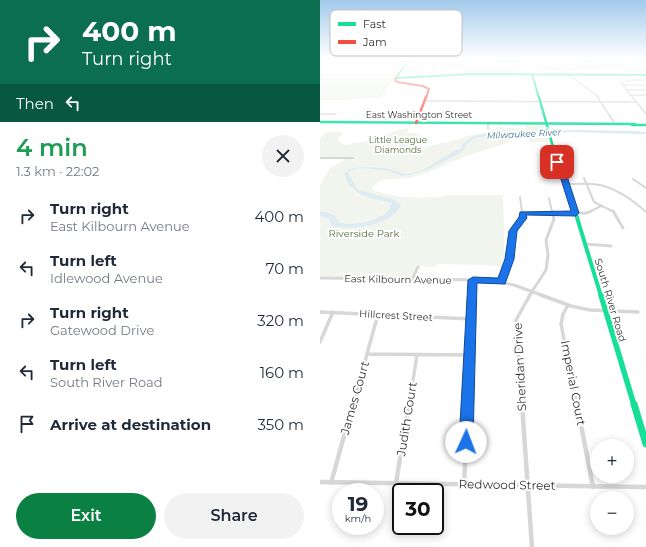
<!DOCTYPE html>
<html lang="en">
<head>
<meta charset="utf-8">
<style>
  body { margin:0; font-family:Montserrat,sans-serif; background:#f2f2f3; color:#1f2937; height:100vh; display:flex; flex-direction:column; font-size:15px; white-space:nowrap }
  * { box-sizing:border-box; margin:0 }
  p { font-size:13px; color:#747a83 }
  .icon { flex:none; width:22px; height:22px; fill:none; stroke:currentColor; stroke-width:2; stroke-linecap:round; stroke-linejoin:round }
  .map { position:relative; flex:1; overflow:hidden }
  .sheet { display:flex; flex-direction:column; background:#fff; width:320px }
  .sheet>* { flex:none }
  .guide { background:#0b6e4f; color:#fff; overflow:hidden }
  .buttons { position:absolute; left:270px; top:439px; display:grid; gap:8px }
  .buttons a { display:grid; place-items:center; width:44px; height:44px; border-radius:50%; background:#fff; box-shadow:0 2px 10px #0003; font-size:20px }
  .speed { position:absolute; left:12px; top:483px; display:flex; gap:8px; font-size:20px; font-weight:700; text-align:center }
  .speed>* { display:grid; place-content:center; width:52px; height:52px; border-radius:50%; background:#fff; box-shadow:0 2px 10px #0003; line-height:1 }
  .speed small { font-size:10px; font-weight:400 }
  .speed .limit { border:2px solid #111; border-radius:6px; background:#fff; color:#111 }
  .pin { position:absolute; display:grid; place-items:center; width:34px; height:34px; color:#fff; margin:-17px; border-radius:8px; box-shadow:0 2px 6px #0006 }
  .me { position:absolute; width:44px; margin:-22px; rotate:2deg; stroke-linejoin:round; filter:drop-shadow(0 0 3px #0008) }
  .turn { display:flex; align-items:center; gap:14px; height:84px; padding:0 16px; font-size:18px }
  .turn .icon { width:52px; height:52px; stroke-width:2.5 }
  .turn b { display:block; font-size:28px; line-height:34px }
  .then { display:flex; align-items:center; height:38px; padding:0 16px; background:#0003; gap:8px; font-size:15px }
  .round { display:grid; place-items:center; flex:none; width:42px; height:42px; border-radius:21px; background:#f2f2f3 }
  .overview { display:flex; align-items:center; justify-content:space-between; height:68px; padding:0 16px }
  h1 { font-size:24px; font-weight:600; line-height:30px; color:#1e9e55 }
  .button { display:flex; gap:8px; margin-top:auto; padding:8px 16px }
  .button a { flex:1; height:46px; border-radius:24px; background:#0b8043; color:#fff; font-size:16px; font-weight:600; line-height:46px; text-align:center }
  .button a+a { background:#f2f2f3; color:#1f2937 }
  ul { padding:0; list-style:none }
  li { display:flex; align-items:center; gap:12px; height:52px; padding:0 16px }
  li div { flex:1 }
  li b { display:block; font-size:15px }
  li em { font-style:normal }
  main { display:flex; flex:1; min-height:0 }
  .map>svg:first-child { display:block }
  .green { fill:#f1f5ed }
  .water { fill:#ddebf3 }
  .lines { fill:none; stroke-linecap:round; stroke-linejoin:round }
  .river { fill:#ddebf3; fill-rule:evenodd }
  .street-far4 { stroke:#d7d7d7; stroke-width:1.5 }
  .street-far3 { stroke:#d7d7d7; stroke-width:2 }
  .street-far2 { stroke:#d7d7d7; stroke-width:3 }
  .street-far1 { stroke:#d7d7d7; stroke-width:3.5 }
  .street { stroke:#d7d7d7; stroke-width:4.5 }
  .fast-far5 { stroke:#16e098; stroke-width:2 }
  .fast-far4 { stroke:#16e098; stroke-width:2.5 }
  .fast-far3 { stroke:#16e098; stroke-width:3 }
  .fast-far2 { stroke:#16e098; stroke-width:4 }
  .fast-far1 { stroke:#16e098; stroke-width:5.5 }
  .fast { stroke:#16e098; stroke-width:7 }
  .jam-far1 { stroke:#f24e42; stroke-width:2 }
  .jam { stroke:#f24e42; stroke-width:2.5 }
  .route { fill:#1a73e8; stroke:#114b97 }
  .labels { text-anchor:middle; stroke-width:4; stroke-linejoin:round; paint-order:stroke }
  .far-street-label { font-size:9px; fill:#333; stroke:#fff }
  .far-water-label { font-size:9px; font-style:italic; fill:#3f7597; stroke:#fff }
  .far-park-label { font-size:9px; fill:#56703f; stroke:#fff }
  .park-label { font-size:10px; fill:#56703f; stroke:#fff }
  .street-label { font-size:10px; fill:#333; stroke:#fff }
  .near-street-label { font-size:12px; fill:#333; stroke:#fff }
  .key { fill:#fff; stroke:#c2c2c2; stroke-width:1 }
  .key-label { font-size:11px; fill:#333 }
</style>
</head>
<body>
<main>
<section class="sheet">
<div class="guide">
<div class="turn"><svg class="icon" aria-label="right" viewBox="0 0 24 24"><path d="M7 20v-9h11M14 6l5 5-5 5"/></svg><div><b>400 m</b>Turn right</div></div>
<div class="then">Then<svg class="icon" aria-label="left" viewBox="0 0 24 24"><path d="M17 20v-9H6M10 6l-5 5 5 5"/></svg></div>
</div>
<div class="overview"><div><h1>4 min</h1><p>1.3 km · 22:02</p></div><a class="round"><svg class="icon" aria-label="close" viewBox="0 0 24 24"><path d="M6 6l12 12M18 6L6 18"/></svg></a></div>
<ul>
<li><svg class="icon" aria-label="right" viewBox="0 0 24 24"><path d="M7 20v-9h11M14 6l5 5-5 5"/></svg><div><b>Turn right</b><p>East Kilbourn Avenue</p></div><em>400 m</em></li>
<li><svg class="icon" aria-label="left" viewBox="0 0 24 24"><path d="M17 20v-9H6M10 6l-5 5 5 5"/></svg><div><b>Turn left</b><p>Idlewood Avenue</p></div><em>70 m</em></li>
<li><svg class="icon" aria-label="right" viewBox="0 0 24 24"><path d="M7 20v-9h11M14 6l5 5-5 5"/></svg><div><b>Turn right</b><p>Gatewood Drive</p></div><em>320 m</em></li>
<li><svg class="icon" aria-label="left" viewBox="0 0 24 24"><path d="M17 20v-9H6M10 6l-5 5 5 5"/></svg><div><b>Turn left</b><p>South River Road</p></div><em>160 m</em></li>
<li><svg class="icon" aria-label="arrive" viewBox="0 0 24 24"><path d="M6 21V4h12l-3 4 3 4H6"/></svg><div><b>Arrive at destination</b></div><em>350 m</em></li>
</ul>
<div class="button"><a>Exit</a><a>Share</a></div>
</section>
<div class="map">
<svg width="326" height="547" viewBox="0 0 326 547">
  <rect width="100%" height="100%" fill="#fff"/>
  <!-- green -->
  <path class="green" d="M0,73H78L60,98L31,99L29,100H0Z
    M178,124L181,128H206V125L224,126L227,130L230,142H210L209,139H190L188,143C168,149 147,155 127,164C115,170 102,175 89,178C76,180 61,176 52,188L53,190C79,199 95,198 122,197L125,195H183L185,268L168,265L118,264L116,267L97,266L90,277H0V185L10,168L27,158L0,157V139L6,132H23L17,140L24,145L52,140L51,137C56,135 62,136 67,134C74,132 81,129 89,127L87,133H100L92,156L109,146L136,140L151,135L171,132L178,127Z"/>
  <!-- water -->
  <path class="water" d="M253,130L319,131L320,134L251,132L207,136L175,134L155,138L146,145L144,150L138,154L109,169L90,175L81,176L70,171L44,168L30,170L28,173L38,190L75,200L81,205C73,224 30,233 12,225L9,219L0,216V212C10,212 15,214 20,223C35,226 59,222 70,209L71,203C60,199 38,198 33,187L29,186L24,174L29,169C40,166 61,167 73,170C78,171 81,174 87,174C107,173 122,154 141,149L142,144L154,136L171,133Z
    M83,142L91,143L88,146L91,149L89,152L82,155L73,154L82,146L80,144Z"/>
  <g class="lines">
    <!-- river -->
    <path class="river" d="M313,131L326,132V134L314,133L313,132Z"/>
    <!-- street-far4 -->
    <path class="street-far4" d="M104,59L133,61L141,59
      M169,59L170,61L198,62
      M241,59L250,76L276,95L295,124
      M272,59L261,60L263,62H274
      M295,59L306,69L326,70
      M310,59L320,69
      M242,60H218L221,68L223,69H280
      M312,60L326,61
      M87,62L105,59
      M235,65L301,66
      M93,68H102L107,60
      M146,70H193L198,68L197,59
      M146,75L147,64L155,61V59
      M130,76L131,64
      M111,78L114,66L116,65L147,64
      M326,80H309L301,83L326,114
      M302,85H326
      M306,90H326
      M310,95H326
      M104,101L316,102
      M0,114H16
      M168,123V129"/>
    <!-- street-far3 -->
    <path class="street-far3" d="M0,158H33
      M264,178L274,202L294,212
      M313,179L326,188
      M246,184C257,184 269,183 280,185C297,189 314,201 326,212
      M200,197L202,212
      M229,198L232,212
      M269,212L281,206"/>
    <!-- street-far2 -->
    <path class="street-far2" d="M293,211L303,228
      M202,213H267L271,211
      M265,244L291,246
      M0,278L169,280L194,285L224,296
      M92,279L98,267
      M182,282L190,259L193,231L203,218L202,211
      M152,296L153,280
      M209,296L226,270L228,255L226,240L234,219L232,211"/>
    <!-- street-far1 -->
    <path class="street-far1" d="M221,295L251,306L270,310L318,312
      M248,305L243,314L241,324L257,405
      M0,312L152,319
      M0,342L13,312
      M47,354L150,355
      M33,405L58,314
      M89,405L97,355
      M147,405L152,295
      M202,405L196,320L210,295"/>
    <!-- street -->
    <path class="street" d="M202,404L212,547
      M257,404L273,487
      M0,482L326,487
      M11,483L33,404
      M76,483L89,404
      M144,485L148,404"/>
    <!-- fast-far5 -->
    <path class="fast-far5" d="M212,74L219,98
      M76,78L153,74L326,75
      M76,78L87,62L80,59"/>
    <!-- fast-far4 -->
    <path class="fast-far4" d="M219,97L233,147
      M0,122L315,124
      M312,125H326"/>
    <!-- fast-far3 -->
    <path class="fast-far3" d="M233,146L256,212"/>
    <!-- fast-far2 -->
    <path class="fast-far2" d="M255,211L281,296"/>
    <!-- fast-far1 -->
    <path class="fast-far1" d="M281,295L314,405"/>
    <!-- fast -->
    <path class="fast" d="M314,404L326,444"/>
    <!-- jam-far1 -->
    <path class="jam-far1" d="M76,78L75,80L77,82L103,86L109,89L106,98"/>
    <!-- jam -->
    <path class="jam" d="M96,123L106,97"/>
  </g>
  <!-- sky -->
  <linearGradient id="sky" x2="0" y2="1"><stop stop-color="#a3caec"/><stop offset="0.43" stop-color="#fff"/><stop offset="1" stop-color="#fff" stop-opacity="0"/></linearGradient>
  <rect width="326" height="136" fill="url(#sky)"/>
  <!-- route -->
  <path class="route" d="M235,161H239L245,170L259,213L256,216L206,215L207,218L197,231L194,259L185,284L157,283L153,442L151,446L146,448L141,446L139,442L148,280L153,277L178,278L185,259L189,231L199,217L200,212L251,211L238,170L234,162Z"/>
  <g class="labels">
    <!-- far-street labels -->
    <g class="far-street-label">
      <text x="99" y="118">East Washington Street</text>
    </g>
    <!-- far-water labels -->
    <g class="far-water-label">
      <text transform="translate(204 134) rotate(-3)" y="3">Milwaukee River</text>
    </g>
    <!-- far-park labels -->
    <g class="far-park-label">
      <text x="78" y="143">Little League<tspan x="78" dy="10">Diamonds</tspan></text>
    </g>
    <!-- park labels -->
    <g class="park-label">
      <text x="44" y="237">Riverside Park</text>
    </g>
    <!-- street labels -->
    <g class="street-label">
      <text transform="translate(78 279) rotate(1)" y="4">East Kilbourn Avenue</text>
      <text transform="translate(291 300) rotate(73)" y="4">South River Road</text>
      <text transform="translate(76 315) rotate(3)" y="4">Hillcrest Street</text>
    </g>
    <!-- near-street labels -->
    <g class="near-street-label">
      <text transform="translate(200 367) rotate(-93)" y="4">Sheridan Drive</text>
      <text transform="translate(253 383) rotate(79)" y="4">Imperial Court</text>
      <text transform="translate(35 398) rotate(-74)" y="4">James Court</text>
      <text transform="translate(87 419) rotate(-81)" y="4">Judith Court</text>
      <text transform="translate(187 485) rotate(1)" y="4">Redwood Street</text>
    </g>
  </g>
  <!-- legend -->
  <rect x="10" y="10" width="132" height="46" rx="6" class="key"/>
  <rect x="18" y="22" width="18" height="4" fill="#16e098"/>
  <rect x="18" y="40" width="18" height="4" fill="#f24e42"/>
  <g class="key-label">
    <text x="43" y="28">Fast</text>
    <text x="43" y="46">Jam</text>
  </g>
</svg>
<div class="buttons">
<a>+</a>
<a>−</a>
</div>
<div class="speed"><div>19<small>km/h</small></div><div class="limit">30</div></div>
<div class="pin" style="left:237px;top:162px;background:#d93025"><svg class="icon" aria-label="arrive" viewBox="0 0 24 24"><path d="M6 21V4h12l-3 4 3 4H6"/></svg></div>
<svg class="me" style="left:146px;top:442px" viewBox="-20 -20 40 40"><circle r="19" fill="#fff"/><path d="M0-13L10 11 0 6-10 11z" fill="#1a73e8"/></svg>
</div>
</main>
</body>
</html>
